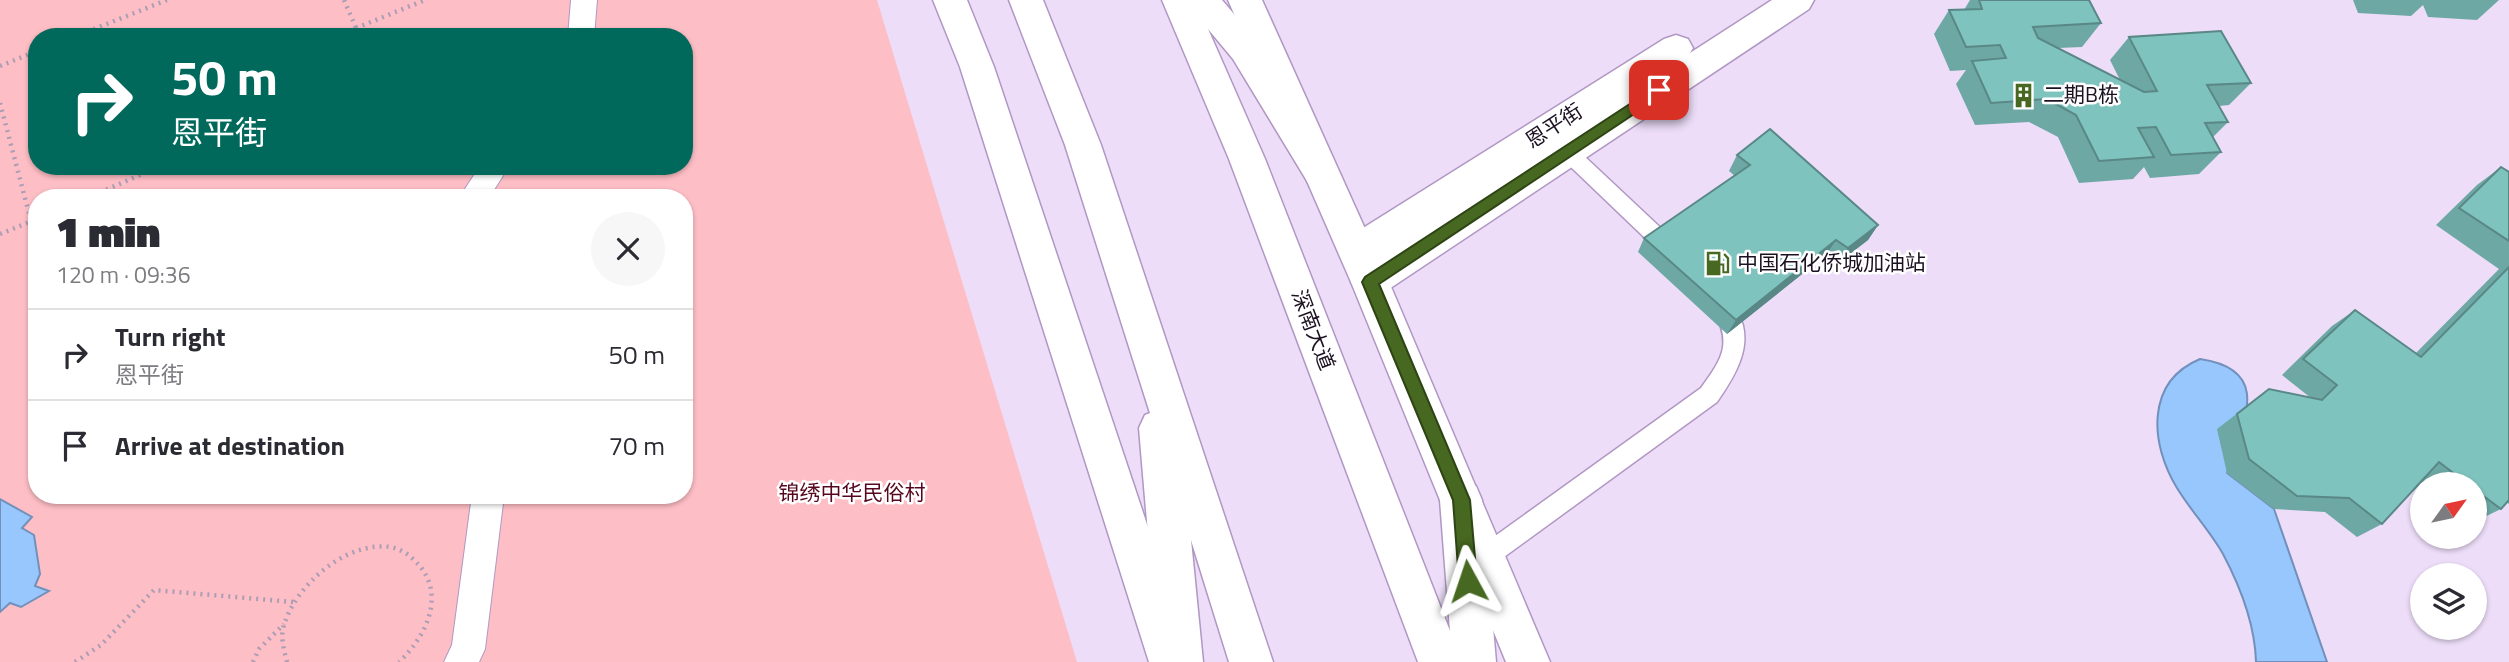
<!DOCTYPE html>
<html lang="en">
<head>
<meta charset="utf-8">
<style>
  body { margin:0; font-family:"Titillium Web","Noto Sans SC",sans-serif; background:#f7f7f7; color:#2b2b33; height:100vh; display:flex; flex-direction:column; font-size:26px; white-space:nowrap }
  * { box-sizing:border-box; margin:0 }
  p { font-size:23px; color:#7c7c81 }
  .icon { flex:none; width:38px; height:38px; fill:none; stroke:currentColor; stroke-width:2; stroke-linecap:round; stroke-linejoin:round }
  .map { position:relative; flex:1; overflow:hidden }
  .details { position:absolute; left:28px; top:189px; width:665px; height:315px; display:flex; flex-direction:column; background:#fff; border-radius:28px; box-shadow:0 2px 5px #0004 }
  .details>* { flex:none }
  .top-card { position:absolute; left:28px; top:28px; width:665px; height:147px; border-radius:28px; box-shadow:0 2px 5px #0004; background:#00695c; color:#fff; overflow:hidden }
  .needle { width:46px; rotate:57deg }
  .controls { position:absolute; left:2410px; top:472px; display:grid; gap:14px }
  .controls a { display:grid; place-items:center; width:77px; height:77px; border-radius:50%; background:#fff; box-shadow:0 2px 5px #0004; font-size:35px }
  .pin { position:absolute; display:grid; place-items:center; width:60px; height:60px; color:#fff; margin:-30px; border-radius:14px; box-shadow:0 4px 10px #0006 }
  .me { position:absolute; width:77px; margin:-38px; rotate:355deg; stroke-linejoin:round; filter:drop-shadow(0 0 5px #0008) }
  .turn { display:flex; align-items:center; gap:24px; height:147px; padding:0 28px; font-size:32px }
  .turn .icon { width:91px; height:91px; stroke-width:2.5 }
  .turn b { display:block; font-size:49px; line-height:60px }
  .round { display:grid; place-items:center; flex:none; width:74px; height:74px; border-radius:37px; background:#f7f7f7 }
  .head { display:flex; align-items:center; justify-content:space-between; height:119px; padding:0 28px }
  h1 { font-size:42px; font-weight:800; line-height:52px }
  ul { padding:0; list-style:none }
  li { display:flex; align-items:center; gap:21px; height:91px; padding:0 28px; border-top:2px solid #e1e1e2 }
  li div { flex:1 }
  li b { display:block; font-size:26px }
  li em { font-style:normal }
  .map>svg:first-child { display:block }
  .green { fill:#febec5; fill-rule:evenodd }
  .water { fill:#97c7fd; stroke:#7290bb; stroke-width:2 }
  .lines { fill:none; stroke-linecap:round; stroke-linejoin:round }
  .service-casing { stroke:#b197c3; stroke-width:3 }
  .pedestrian-casing { stroke:#b197c3; stroke-width:2 }
  .minor-casing { stroke:#b197c3; stroke-width:3 }
  .secondary-casing { stroke:#b197c3; stroke-width:3 }
  .primary-casing { stroke:#b197c3; stroke-width:3 }
  .path { stroke:#ab9db5; stroke-width:4.5; stroke-dasharray:2 5; stroke-linecap:butt }
  .service { fill:#fff; fill-rule:evenodd }
  .pedestrian { fill:#fff; fill-rule:evenodd }
  .minor { fill:#fff; fill-rule:evenodd }
  .secondary { fill:#fff; fill-rule:evenodd }
  .primary { fill:#fff; fill-rule:evenodd }
  .wall { fill:#6da8a4 }
  .shaded-wall { fill:#598886 }
  .building { fill:#7fc3bf; stroke:#598886; stroke-width:2 }
  .route { fill:#466820; stroke:#2e4415; stroke-width:2 }
  .labels { text-anchor:middle; stroke-width:5; stroke-linejoin:round; paint-order:stroke }
  .poi-label { font-size:21px; fill:#1b1121; stroke:#fff; text-anchor:start }
  .street-label { font-size:21px; fill:#1b1121; stroke:#fff }
  .park-label { font-size:21px; fill:#56071f; stroke:#fff }
</style>
</head>
<body>
<div class="map">
<svg width="2509" height="662" viewBox="0 0 2509 662">
  <rect width="100%" height="100%" fill="#edddf9"/>
  <!-- green -->
  <path class="green" d="M0,0H877L1077,662H0ZM37,37H684V166H37ZM37,198H684V495H37Z"/>
  <!-- water -->
  <path class="water" d="M2200,359C2275,370 2242,424 2227,473L2274,509L2327,662H2256C2255,624 2241,588 2223,554C2210,531 2191,511 2177,488C2150,444 2145,382 2200,359Z
    M0,499L32,517L22,528L34,535L40,574L35,586L49,591L21,607L10,603L0,612Z"/>
  <g class="lines">
    <defs>
      <path id="service" d="M1559,136L1566,139L1680,246L1683,252L1680,258L1673,260L1666,258L1552,149L1549,144L1552,139Z
        M1723,297C1731,300 1734,305 1738,313C1755,344 1735,376 1717,402L1493,565L1485,568L1477,565L1473,557L1477,549L1701,388C1725,355 1731,344 1713,306L1716,300Z"/>
      <path id="pedestrian" d="M571,0H597L594,37H568Z
        M480,166H509L489,198H459Z
        M472,495H504L485,649L479,662H444L452,645Z"/>
      <path id="minor" d="M1772,0H1814L1809,9L1383,293L1370,298L1357,293L1351,282L1357,271L1370,262L1357,267L1344,262L1338,251L1344,240L1664,39L1676,35L1688,39L1693,48L1690,53Z"/>
      <path id="secondary" d="M933,0H967L994,67L1193,662H1149L960,67Z
        M1228,0H1262L1389,282L1550,662H1506L1351,282Z"/>
      <path id="primary" d="M1009,0H1043L1101,145L1273,662H1229L1191,540L1203,662H1159L1139,428L1145,415L1150,413L1065,145Z
        M1162,0H1222L1257,41L1341,176L1336,186L1323,191L1310,186L1233,59L1208,29L1265,159L1450,631L1440,500L1446,486L1461,481L1476,486L1482,500L1496,662H1418L1229,159Z"/>
    </defs>
    <!-- service casing -->
    <use href="#service" class="service-casing"/>
    <!-- pedestrian casing -->
    <use href="#pedestrian" class="pedestrian-casing"/>
    <!-- minor casing -->
    <use href="#minor" class="minor-casing"/>
    <!-- secondary casing -->
    <use href="#secondary" class="secondary-casing"/>
    <!-- primary casing -->
    <use href="#primary" class="primary-casing"/>
    <!-- path -->
    <path class="path" d="M344,0L360,37
      M356,28L425,0
      M74,37L167,0
      M0,66L37,51
      M0,103L31,221
      M87,198L161,166
      M0,234L37,219
      M75,662L101,645L154,590L293,602
      M253,662L259,649L284,624
      M287,662C284,650 280,637 284,625C296,585 346,541 390,547C401,549 410,555 417,563C447,594 426,637 399,662"/>
    <!-- service -->
    <use href="#service" class="service"/>
    <!-- pedestrian -->
    <use href="#pedestrian" class="pedestrian"/>
    <!-- minor -->
    <use href="#minor" class="minor"/>
    <!-- secondary -->
    <use href="#secondary" class="secondary"/>
    <!-- primary -->
    <use href="#primary" class="primary"/>
  </g>
  <!-- wall -->
  <path class="wall" d="M1970,0H2089L2101,23L2082,47L2058,48L2120,80L2110,60L2129,37L2251,83L2229,105L2219,106L2228,122L2213,137L2221,152L2199,174L2150,178L2144,167L2133,179L2079,183L2058,137L2029,122L1975,125L1956,84L1966,70L1950,71L1934,34L1949,10H1964Z
    M2353,0H2499L2477,20L2428,17L2423,5L2411,16L2358,13Z
    M1737,155L1878,225L1868,240L1838,263L1826,255L1727,334L1638,252L1644,238L1735,176L1729,171Z
    M2501,167L2509,172V504L2507,502L2501,509L2474,522V485H2425L2421,482L2382,524L2357,537L2325,512L2274,509L2227,473L2217,429L2269,389L2311,398L2282,375L2332,326L2355,310L2415,354L2499,269L2436,225L2477,185Z"/>
  <!-- shaded-wall -->
  <path class="shaded-wall" d="M1878,225L1868,240L1838,263L1848,248Z
    M1836,240L1826,255L1727,334L1736,320Z"/>
  <!-- building -->
  <path class="building" d="M1979,0H2089L2101,23L2033,27L2038,38L2144,92L2157,91L2129,37L2221,31L2251,83L2207,85L2228,122L2205,123L2221,152L2171,155L2156,127L2138,128L2154,157L2099,161L2076,115L2047,99L1991,103L1972,61L2006,58L2000,45L1966,47L1949,10L1982,9Z
    M1770,129L1878,225L1848,248L1836,240L1736,320L1644,238L1750,165L1737,155Z
    M2501,167L2509,172V241L2459,208Z
    M2509,267V500L2501,509L2474,489V485H2469L2439,462L2382,524L2349,498L2297,496L2249,459L2237,414L2269,389L2322,400L2337,385L2303,359L2355,310L2421,357Z"/>
  <!-- route -->
  <path class="route" d="M1659,85L1666,90L1664,94L1379,284L1470,500L1477,581L1474,587L1468,590L1462,587L1459,581L1453,500L1362,282L1365,277Z"/>
  <!-- icons -->
  <defs>
    <symbol id="building-bare" viewBox="-9 -9 18 18"><path d="M-4-6H4V6H1V3H-1V6H-4ZM-2.5-4.3h1.7v1.8h-1.7ZM.8-4.3h1.7v1.8H.8ZM-2.5-1h1.7V.8h-1.7ZM.8-1h1.7V.8H.8Z" fill="#466820" stroke="#fff" stroke-width="2.5" paint-order="stroke"/></symbol>
    <symbol id="fuel-bare" viewBox="-9 -9 18 18"><path d="M-5.5-6h7V0h2V4h1.3V-2.5L3-4.5l.8-.8L6-3V5H2.5V1h-1V6h-7ZM-4.2-4.7v3.2H.2V-4.7Z" fill="#466820" stroke="#fff" stroke-width="2.5" paint-order="stroke"/></symbol>
  </defs>
  <g fill-rule="evenodd">
    <use href="#building-bare" x="2006" y="78" width="35" height="35"/>
    <use href="#fuel-bare" x="1700" y="246" width="35" height="35"/>
  </g>
  <g class="labels">
    <!-- poi labels -->
    <g class="poi-label">
      <text x="2043" y="102">二期B栋</text>
      <text x="1737" y="270">中国石化侨城加油站</text>
    </g>
    <!-- street labels -->
    <g class="street-label">
      <text transform="translate(1554 126) rotate(-33)" y="7">恩平街</text>
      <text transform="translate(1313 330) rotate(69)" y="7">深南大道</text>
    </g>
    <!-- park labels -->
    <g class="park-label">
      <text x="852" y="500">锦绣中华民俗村</text>
    </g>
  </g>
</svg>
<div class="controls">
<a><svg class="needle" viewBox="-14 -14 28 28"><path d="M0-13l5 13h-10z" fill="#e53935"/><path d="M0 13l5-13h-10z" fill="#7c7c81"/></svg></a>
<a><svg class="icon" aria-label="layers" viewBox="0 0 24 24"><path d="M12 4l9 5-9 5-9-5zM3 14l9 5 9-5"/></svg></a>
</div>
<div class="pin" style="left:1659px;top:90px;background:#d93025"><svg class="icon" aria-label="arrive" viewBox="0 0 24 24"><path d="M6 21V4h12l-3 4 3 4H6"/></svg></div>
<svg class="me" style="left:1468px;top:581px" viewBox="-20 -20 40 40"><path d="M0-17L14 15 0 8-14 15z" fill="#466820" stroke="#fff" stroke-width="4"/></svg>
<div class="top-card">
<div class="turn"><svg class="icon" aria-label="right" viewBox="0 0 24 24"><path d="M7 20v-9h11M14 6l5 5-5 5"/></svg><div><b>50 m</b>恩平街</div></div>
</div>
<section class="details">
<div class="head"><div><h1>1 min</h1><p>120 m · 09:36</p></div><a class="round"><svg class="icon" aria-label="close" viewBox="0 0 24 24"><path d="M6 6l12 12M18 6L6 18"/></svg></a></div>
<ul>
<li><svg class="icon" aria-label="right" viewBox="0 0 24 24"><path d="M7 20v-9h11M14 6l5 5-5 5"/></svg><div><b>Turn right</b><p>恩平街</p></div><em>50 m</em></li>
<li><svg class="icon" aria-label="arrive" viewBox="0 0 24 24"><path d="M6 21V4h12l-3 4 3 4H6"/></svg><div><b>Arrive at destination</b></div><em>70 m</em></li>
</ul>
</section>
</div>
</body>
</html>
